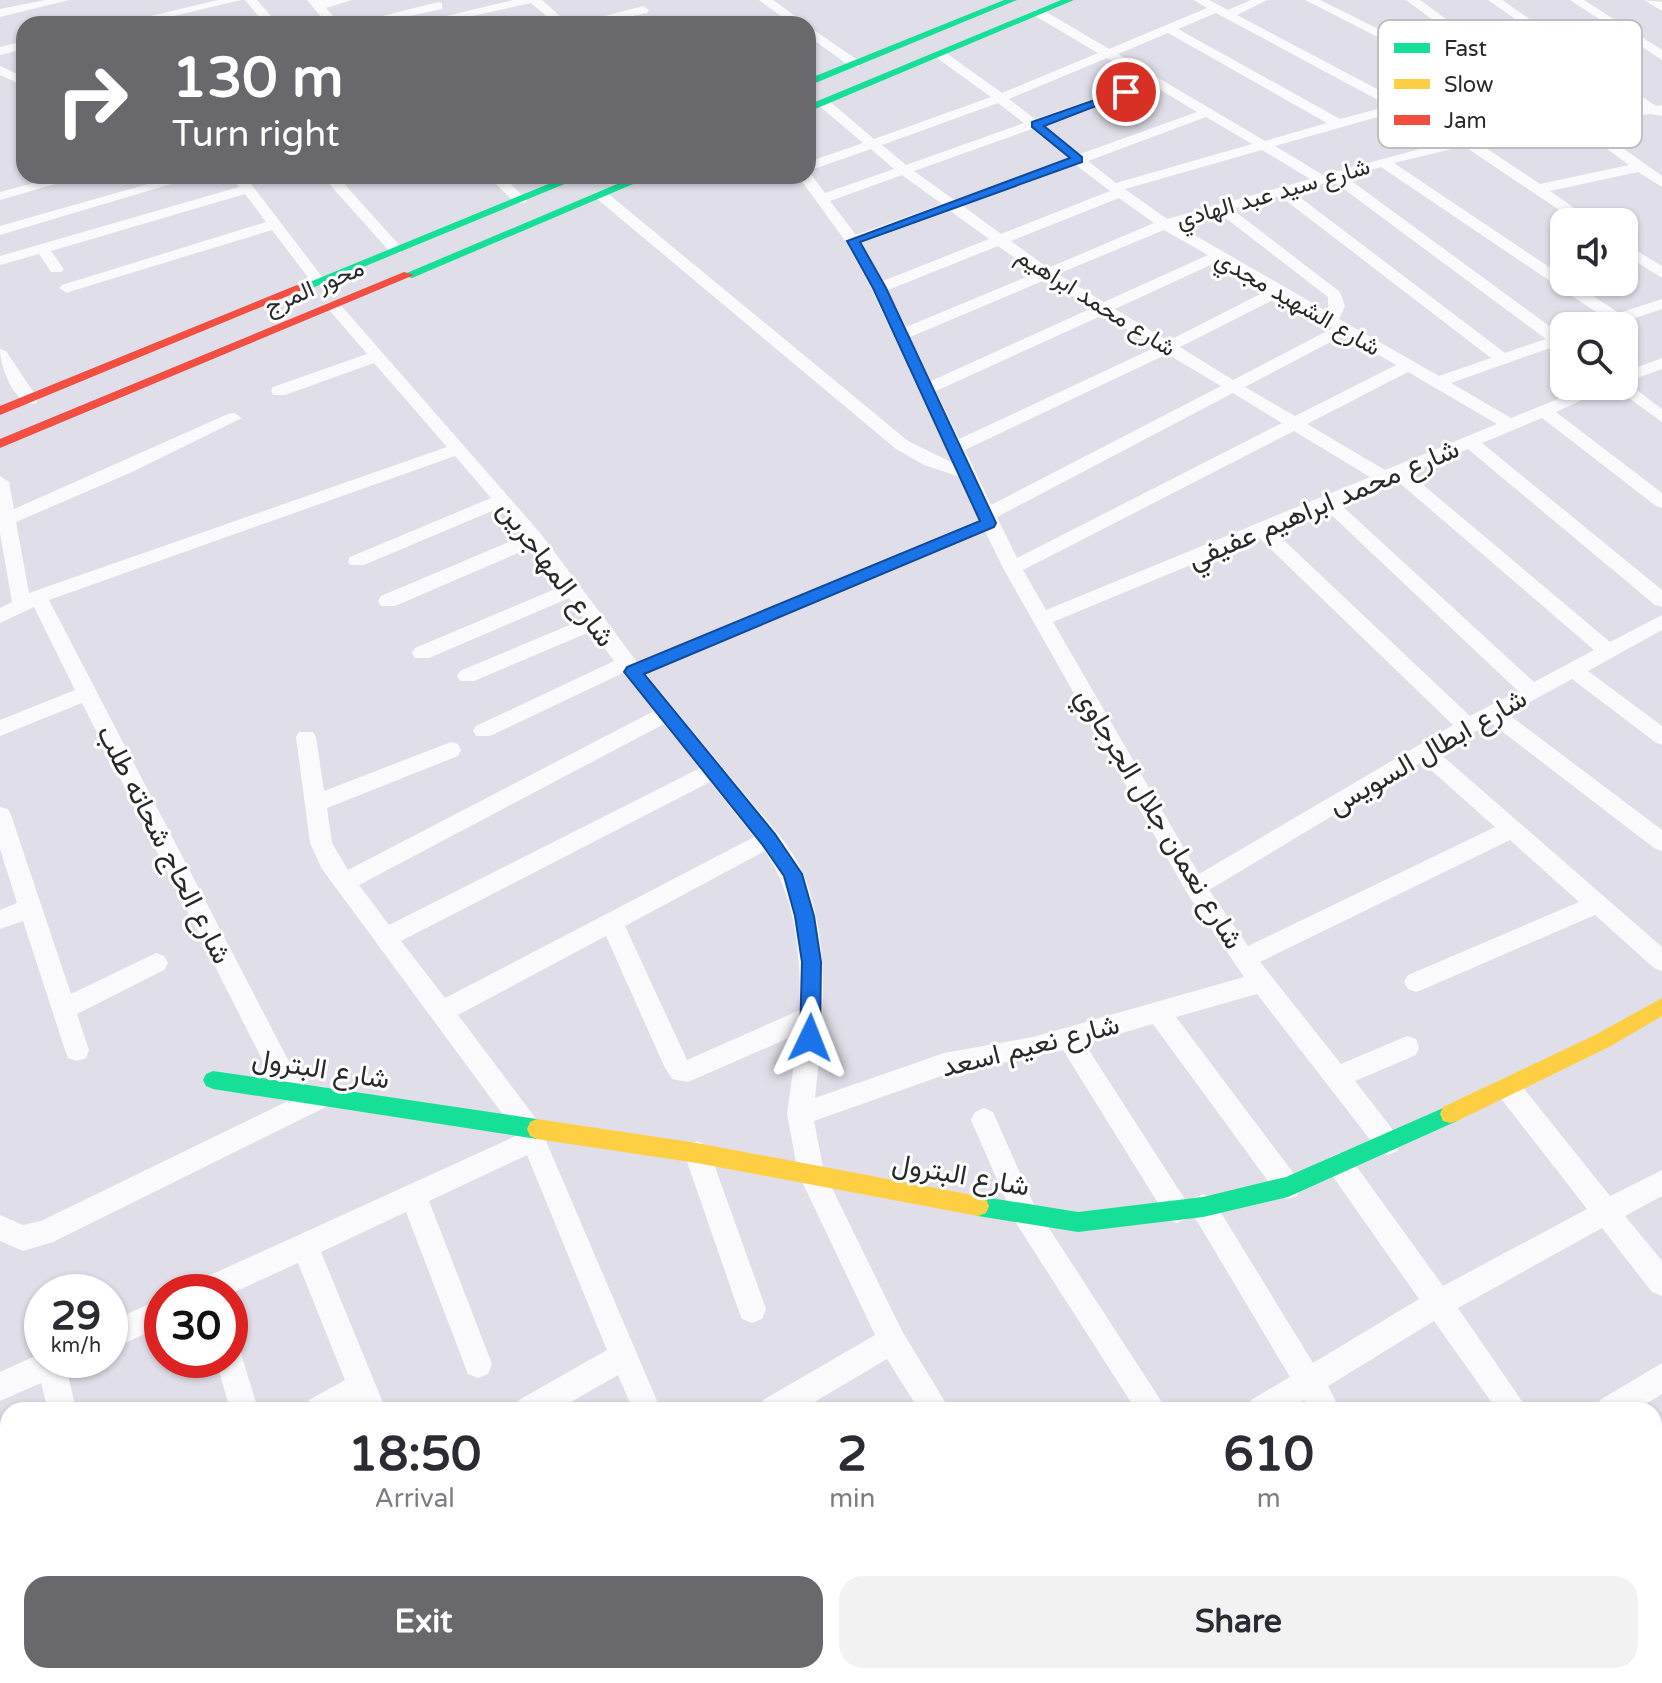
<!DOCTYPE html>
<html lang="en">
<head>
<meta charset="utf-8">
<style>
  body { margin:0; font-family:"Varela Round",Vazirmatn,sans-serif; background:#f2f2f3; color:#2b2b33; height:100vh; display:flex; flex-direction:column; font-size:30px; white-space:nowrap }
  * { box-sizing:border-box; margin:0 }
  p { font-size:26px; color:#7c7c81 }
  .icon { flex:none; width:44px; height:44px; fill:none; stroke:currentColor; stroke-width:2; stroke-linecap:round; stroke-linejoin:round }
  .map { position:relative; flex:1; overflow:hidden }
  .panel { position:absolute; left:0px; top:1402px; width:1662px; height:282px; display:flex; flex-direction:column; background:#fff; border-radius:24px 24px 0 0; box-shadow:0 2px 6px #0004 }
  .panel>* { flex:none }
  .hud { position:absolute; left:16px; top:16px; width:800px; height:168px; border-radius:24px; box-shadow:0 2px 6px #0004; background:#69686c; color:#fff; overflow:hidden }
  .buttons { position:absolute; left:1550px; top:208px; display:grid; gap:16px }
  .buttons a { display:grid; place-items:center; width:88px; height:88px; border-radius:16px; background:#fff; box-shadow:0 2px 6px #0004; font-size:40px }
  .speed { position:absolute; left:24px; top:1274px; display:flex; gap:16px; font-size:40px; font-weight:700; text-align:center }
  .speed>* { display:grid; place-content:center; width:104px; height:104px; border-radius:50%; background:#fff; box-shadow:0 2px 6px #0004; line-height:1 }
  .speed small { font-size:20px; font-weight:400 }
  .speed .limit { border:12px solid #d22; background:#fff; color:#111 }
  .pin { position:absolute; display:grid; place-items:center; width:68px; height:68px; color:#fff; margin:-34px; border:4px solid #fff; border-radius:50%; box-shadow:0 2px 8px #0007 }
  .me { position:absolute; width:88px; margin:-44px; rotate:2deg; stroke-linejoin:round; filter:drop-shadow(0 0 6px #0008) }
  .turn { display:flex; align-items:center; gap:28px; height:168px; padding:0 24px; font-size:36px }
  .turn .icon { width:104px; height:104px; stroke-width:2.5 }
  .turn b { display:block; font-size:56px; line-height:68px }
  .eta { display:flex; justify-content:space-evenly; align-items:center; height:136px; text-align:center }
  .eta b { font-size:48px; font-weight:700; line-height:56px }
  .cta { display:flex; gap:16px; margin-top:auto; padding:16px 24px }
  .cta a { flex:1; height:92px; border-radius:24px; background:#69686c; color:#fff; font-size:32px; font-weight:700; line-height:92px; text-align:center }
  .cta a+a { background:#f2f2f3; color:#2b2b33 }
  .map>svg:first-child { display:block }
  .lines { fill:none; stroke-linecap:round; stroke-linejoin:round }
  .street { fill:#fafafc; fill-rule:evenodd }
  .fast { fill:#16e098; fill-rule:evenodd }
  .slow { fill:#ffcf43; fill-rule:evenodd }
  .jam { fill:#f24e42; fill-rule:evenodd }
  .route { fill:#1a73e8; stroke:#114b97; stroke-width:2 }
  .labels { text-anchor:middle; stroke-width:6; stroke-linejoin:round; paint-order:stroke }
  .far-street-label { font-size:24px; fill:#292929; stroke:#fff }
  .street-label { font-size:28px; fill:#292929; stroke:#fff }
  .key { fill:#fff; stroke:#bfbfbf; stroke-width:2 }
  .key-label { font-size:22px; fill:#292929 }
</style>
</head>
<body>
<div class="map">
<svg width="1662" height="1683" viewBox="0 0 1662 1683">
  <rect width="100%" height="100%" fill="#e0dee8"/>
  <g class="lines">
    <!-- street -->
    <path class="street" d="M46,0H69L0,17V9Z
      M218,0H241L140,24H117Z
      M245,0H257L278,24H265Z
      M307,0H352L326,8L340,24H327Z
      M513,0H542L569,24H556L531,3L436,24H413Z
      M759,0H773L806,24H792Z
      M1194,0H1209L1228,10L1251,0H1267L1237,15L1468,137L1539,119L1305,0H1320L1553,116L1561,115L1406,0H1420L1576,114L1641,107L1488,0H1502L1656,106L1662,105V116L1651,114L1585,121L1662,176V187L1638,172L1550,191L1594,222H1577L1464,146L1394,163L1564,277V282H1572L1619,313L1662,299V309L1612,326H1588L1605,318L1381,167L1346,177L1560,334L1564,333V350L1556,346L1451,383L1511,418L1590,386H1624V372L1662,358V369L1626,382L1662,409V422L1612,386L1556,412L1662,493V508L1656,506L1542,418L1482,443L1662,590V607L1655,605L1468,449L1409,473L1610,642L1662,615V630L1588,671L1662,726V745L1655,742L1572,679L1508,714L1662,830V851L1654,848L1491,723L1438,752L1662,947V971L1654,968L1595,915L1424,989L1416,992L1408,989L1404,982L1408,975L1579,902L1510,840L1260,962L1341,1064L1407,1036L1416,1039L1419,1047L1416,1055L1355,1081L1397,1135L1401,1143L1397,1151L1388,1155L1379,1151L1257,994L1176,1017L1297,1178L1301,1187L1297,1196L1288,1199L1279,1196L1153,1024L1085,1044L1186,1201L1190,1210L1186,1219L1177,1223L1168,1219L1063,1050L944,1075L814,1121L824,1172L902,1331L950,1410H919L887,1359L801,1410H759L763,1400L875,1335L798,1173L787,1114L798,1034L688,1082L672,1079L664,1066L606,936L458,1015L537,1120L661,1410H633L618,1375L557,1410H515L519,1400L607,1350L527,1155L429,1201L492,1364L488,1374L478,1378L468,1374L406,1212L321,1252L386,1410H358L356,1406L348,1410H305L309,1400L345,1380L298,1263L230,1294L191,1292L195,1282L518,1135L322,869L310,843L296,737L299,732H313L316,737L324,791L451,742L458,744L461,750L458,756L327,808L332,843L348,870L654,711L623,673L490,736H476L473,731L476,726L614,661L592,631L474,681H460L457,676L460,671L584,619L569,598L429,658H415L412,653L415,648L560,587L532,547L395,606H381L378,601L381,596L523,536L499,508L364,565H350L348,561L350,557L491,498L455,456L49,600L300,1083L302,1094L321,1086L330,1089L334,1097L330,1105L53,1242L23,1251L0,1241V1215L23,1225L41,1221L288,1101L282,1099L82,703L0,736V720L75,690L34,607L0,623V608L12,602L0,533V476L9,482L14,509L228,414L234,413L242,418L132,472L16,522L29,593L447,447L374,363L285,395H273L271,391L273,387L367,354L325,305L328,302H338L541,534L637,662L979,520L960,477L924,465L896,449L596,198V192H606L908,441L953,463L871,288L846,242L798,176H808L810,173L825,193L894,169L871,149L808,171V162L863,143L816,103L828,100L874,139L991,97L937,58V52H945L1002,93L1098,53L1035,16V10H1043L1109,49L1207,8ZM1216,13L1389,106L1340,119L1178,29ZM1168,33L1327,123L1265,141L1118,54ZM1107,58L1145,81L1035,119L1009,99ZM1154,86L1197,112L1080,154L1043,125ZM998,103L1024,123L906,165L882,145ZM1399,111L1454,140L1323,175L1275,146ZM1206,117L1252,144L1116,183L1088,161ZM1570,122L1629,165L1540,184L1477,142ZM1032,129L1068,158L954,200L914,171ZM1262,150L1310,179L1167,219L1125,189ZM1076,165L1110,191L1001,234L963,206ZM902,175L942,204L856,235L830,201ZM1333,181L1546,339L1505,353L1293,192ZM1280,196L1491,358L1439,376L1339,319L1345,306L1340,292L1232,209ZM1119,198L1154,223L1048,268L1011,241ZM950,211L989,239L883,281L861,243ZM1219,213L1328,297V312L1177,225ZM1164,230L1208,255L1104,302L1058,274ZM998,246L1036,273L906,327L888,290ZM1219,261L1268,290L1168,341L1115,309ZM1045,280L1092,308L931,381L910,337ZM1279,297L1333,328L1233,380L1180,347ZM1103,315L1156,347L959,439L936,391ZM1344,335L1396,365L1295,416L1245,387ZM1167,354L1221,386L991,505L965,450ZM1408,372L1497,424L1385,470L1307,424ZM1233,393L1282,423L1017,558L997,517ZM1294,431L1370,477L1046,610L1023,570ZM1395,479L1594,650L1534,682L1339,503ZM1325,509L1518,691L1470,716L1273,530ZM985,531L1003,568L1187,893L1244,977L1033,1037L944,1053L815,1098C823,1022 832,948 804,875C792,846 766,820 747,797C713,756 680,715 646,674ZM1258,537L1453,725L1199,874L1053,622ZM664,724L700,768L389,925L359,885ZM1422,762L1495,827L1248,946L1209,890ZM710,782L754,837L445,998L401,941ZM765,851C797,900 800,953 800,1010L687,1060L625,926Z
      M1570,0H1584L1662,50V60Z
      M1644,0L1662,2V11Z
      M438,2L442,3V9L373,24H351Z
      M643,6L649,10L647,13L596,24H573Z
      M808,26L859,61V67H851L808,36Z
      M24,41V49L0,55V47Z
      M0,66L24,77V86L0,75Z
      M60,176H83L0,200V192Z
      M176,176H198L0,235V226Z
      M245,176L323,278V284H313L272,230L72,291L67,293L59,288L62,285L266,222L245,194L51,251L64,269L61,272H51L39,254L0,265V256L239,187L232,177Z
      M322,176H337L401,247V253H391Z
      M488,176H503L527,200L525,203H515Z
      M1624,243L1662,266V278L1624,254Z
      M0,349L6,351L38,399L36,403L30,404C12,398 0,366 0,349Z
      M0,807L8,809L11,815L71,994L156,953L164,956L168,963L164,970L77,1014L89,1050L86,1058L77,1061L68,1058L65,1050L23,921L0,929V910L17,903L0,849Z
      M1508,1077L1517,1080L1610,1196L1662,1170V1196L1625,1216L1662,1261V1296L1652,1292L1602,1228L1458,1308L1528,1410H1497L1434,1321L1328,1386L1340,1410H1310L1304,1400L1288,1410H1247L1251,1400L1290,1377L1194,1216L1190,1207L1194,1198L1203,1194L1212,1198L1313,1363L1419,1299L1331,1174L1327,1165L1331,1156L1340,1153L1349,1156L1443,1286L1587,1209L1499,1096L1496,1088L1499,1080Z
      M984,1108L993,1112L1034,1205L1167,1410H1136L1016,1223L971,1120L975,1112Z
      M697,1141L706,1145L710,1153L766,1309L762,1319L752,1323L742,1319L738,1309L684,1153L688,1145Z
      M162,1298V1326L110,1350V1322Z
      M230,1346L240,1350L257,1406L256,1410H230L229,1406L216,1360H230Z
      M42,1353V1360H72L67,1370L76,1410H48L41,1383L0,1401V1372Z
      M1662,1363V1394L1636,1410H1596L1600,1400Z
      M8,1562V1593L0,1596V1565Z
      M1654,1590L1662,1594V1634L1654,1630Z
      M76,1676H115L112,1683H73Z
      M127,1676H159L161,1683H129Z
      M315,1676H355L352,1683H312Z
      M468,1676H508L505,1683H465Z
      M663,1676H725L722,1683H666Z
      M953,1676H991L988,1683H950Z
      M1103,1676H1137L1140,1683H1106Z
      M1185,1676H1225L1222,1683H1182Z
      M1471,1676H1504L1507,1683H1474Z
      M1547,1676H1585L1582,1683H1544Z"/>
    <!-- fast -->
    <path class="fast" d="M1004,0H1017L808,86V79Z
      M1061,0H1074L808,112V105Z
      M568,176H584L305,291L295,288Z
      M636,176H652L412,278L402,275Z
      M213,1071L537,1119L544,1122L547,1129L544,1136L537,1139L213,1089L206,1086L203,1080L206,1074Z
      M1450,1105L1457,1107L1460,1114L1457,1121L1288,1197L1203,1217L1078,1232L978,1216L970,1213L967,1206L970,1199L978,1196L1078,1212L1203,1197L1286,1177Z"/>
    <!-- slow -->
    <path class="slow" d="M1662,998V1016L1609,1047L1457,1121L1450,1123L1443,1121L1440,1114L1443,1107L1595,1035Z
      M537,1119L697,1143L978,1196L986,1199L989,1206L986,1213L978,1216L697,1163L537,1139L530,1136L527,1129L530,1122Z"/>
    <!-- jam -->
    <path class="jam" d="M404,272L414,275L0,448V439Z
      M297,285L307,288L0,415V406Z"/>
  </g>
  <!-- route -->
  <path class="route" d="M1123,90L1132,92L1044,126L1082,157V162L860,242L886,288L996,523L994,527L644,674L775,834L802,874L814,916L821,962L820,1038L817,1044L810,1047L803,1044L800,1038L802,962L795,916L784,876L762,844L624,672L627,667L980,521L873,288L847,241L1070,158L1032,127V122Z"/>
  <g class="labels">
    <!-- far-street labels -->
    <g class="far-street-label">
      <text transform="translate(1273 193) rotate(-16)" y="8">شارع سيد عبد الهادي</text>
      <text transform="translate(314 287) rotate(-23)" y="8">محور المرج</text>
      <text transform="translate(1096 302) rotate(32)" y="8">شارع محمد ابراهيم</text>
      <text transform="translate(1298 303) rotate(30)" y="8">شارع الشهيد مجدي</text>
    </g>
    <!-- street labels -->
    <g class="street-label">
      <text transform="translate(1323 503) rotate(-23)" y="10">شارع محمد ابراهيم عفيفي</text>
      <text transform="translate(557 573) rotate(53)" y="10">شارع المهاجرين</text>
      <text transform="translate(1427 751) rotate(-30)" y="10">شارع ابطال السويس</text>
      <text transform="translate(1160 818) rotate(59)" y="10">شارع نعمان جلال الجرجاوي</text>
      <text transform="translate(165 844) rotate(63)" y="10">شارع الحاج شحاته طلب</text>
      <text transform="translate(1030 1045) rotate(-14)" y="10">شارع نعيم اسعد</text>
      <text transform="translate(321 1068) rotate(9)" y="10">شارع البترول</text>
      <text transform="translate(961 1174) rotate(10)" y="10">شارع البترول</text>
    </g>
  </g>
  <!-- legend -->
  <rect x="1378" y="20" width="264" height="128" rx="12" class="key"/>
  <rect x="1394" y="43" width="36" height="10" fill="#16e098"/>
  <rect x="1394" y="79" width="36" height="10" fill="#ffcf43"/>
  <rect x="1394" y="115" width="36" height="10" fill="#f24e42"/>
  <g class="key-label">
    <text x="1444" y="56">Fast</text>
    <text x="1444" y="92">Slow</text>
    <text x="1444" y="128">Jam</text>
  </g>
</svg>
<div class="buttons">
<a><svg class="icon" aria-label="sound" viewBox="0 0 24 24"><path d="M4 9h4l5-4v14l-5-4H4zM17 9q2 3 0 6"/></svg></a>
<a><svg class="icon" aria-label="search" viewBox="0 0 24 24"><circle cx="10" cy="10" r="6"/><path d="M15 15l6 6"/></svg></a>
</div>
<div class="speed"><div>29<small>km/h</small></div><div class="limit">30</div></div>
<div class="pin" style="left:1126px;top:92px;background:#d93025"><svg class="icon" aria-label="arrive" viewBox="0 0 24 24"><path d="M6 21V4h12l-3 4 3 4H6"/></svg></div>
<svg class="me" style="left:810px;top:1038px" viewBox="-20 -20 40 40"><path d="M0-17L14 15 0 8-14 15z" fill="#1a73e8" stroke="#fff" stroke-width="4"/></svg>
<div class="hud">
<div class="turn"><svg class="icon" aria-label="right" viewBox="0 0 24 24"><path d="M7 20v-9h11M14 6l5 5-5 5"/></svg><div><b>130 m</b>Turn right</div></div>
</div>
<section class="panel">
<div class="eta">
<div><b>18:50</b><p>Arrival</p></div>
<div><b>2</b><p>min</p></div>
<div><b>610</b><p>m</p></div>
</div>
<div class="cta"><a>Exit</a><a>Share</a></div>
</section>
</div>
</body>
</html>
